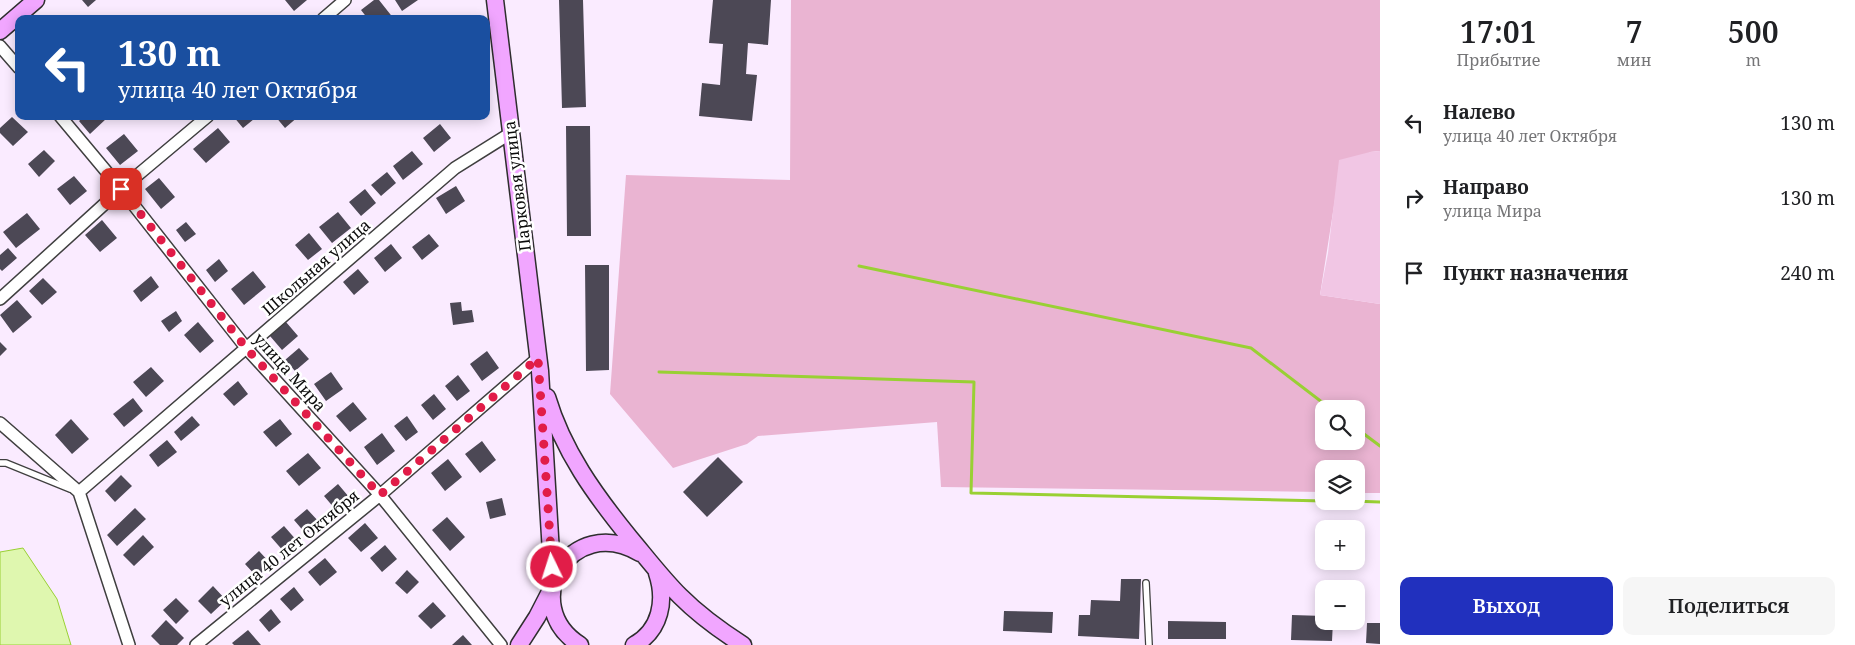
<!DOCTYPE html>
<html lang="ru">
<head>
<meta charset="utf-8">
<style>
  body { margin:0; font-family:"Noto Serif",serif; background:#f6f6f6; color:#202124; height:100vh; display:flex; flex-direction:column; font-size:19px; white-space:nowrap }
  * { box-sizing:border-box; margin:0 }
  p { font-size:16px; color:#757577 }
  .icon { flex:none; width:28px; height:28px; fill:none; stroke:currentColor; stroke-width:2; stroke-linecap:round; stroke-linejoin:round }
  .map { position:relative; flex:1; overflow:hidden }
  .details { display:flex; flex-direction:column; background:#fff; width:475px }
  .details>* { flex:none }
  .top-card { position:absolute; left:15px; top:15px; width:475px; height:105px; border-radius:10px; box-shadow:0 2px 12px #0003; background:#1a4fa0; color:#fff; overflow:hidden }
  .buttons { position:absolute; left:1315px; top:400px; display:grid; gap:10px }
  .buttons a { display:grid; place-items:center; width:50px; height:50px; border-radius:10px; background:#fff; box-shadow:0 2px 12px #0003; font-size:25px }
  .pin { position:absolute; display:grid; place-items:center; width:42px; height:42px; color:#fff; margin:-21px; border-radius:10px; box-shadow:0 2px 8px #0006 }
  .me { position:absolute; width:55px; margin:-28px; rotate:356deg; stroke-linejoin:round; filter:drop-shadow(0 0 4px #0008) }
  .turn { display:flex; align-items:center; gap:18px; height:105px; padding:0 20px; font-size:22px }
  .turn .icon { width:65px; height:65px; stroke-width:2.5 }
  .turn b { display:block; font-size:35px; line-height:42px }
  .eta { display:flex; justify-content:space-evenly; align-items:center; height:85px; text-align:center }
  .eta b { font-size:30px; font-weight:600; line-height:35px }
  .button { display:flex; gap:10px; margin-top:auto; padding:10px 20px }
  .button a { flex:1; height:58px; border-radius:10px; background:#2130be; color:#fff; font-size:20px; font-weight:600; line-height:58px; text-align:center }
  .button a+a { background:#f6f6f6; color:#202124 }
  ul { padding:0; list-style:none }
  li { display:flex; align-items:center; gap:15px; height:75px; padding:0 20px }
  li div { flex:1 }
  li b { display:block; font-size:19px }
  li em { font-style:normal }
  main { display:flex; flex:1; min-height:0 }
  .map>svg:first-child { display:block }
  .green { fill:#eab4d2; fill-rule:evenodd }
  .pitch { fill:#f1c6e4 }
  .water { fill:#dff7af; stroke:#99d034 }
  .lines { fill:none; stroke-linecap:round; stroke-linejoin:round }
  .stream { stroke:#99d034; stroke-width:3 }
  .building { fill:#4c4855 }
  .lane-casing { stroke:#3f3f3f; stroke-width:8 }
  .street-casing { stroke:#3f3f3f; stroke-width:14 }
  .secondary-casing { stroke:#2e2e2e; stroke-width:19 }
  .lane { stroke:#fff; stroke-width:5.5 }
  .street { stroke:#fff; stroke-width:11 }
  .secondary { stroke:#f1a6ff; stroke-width:16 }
  .route { stroke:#e11d48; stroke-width:9; stroke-dasharray:0 16.2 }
  .labels { text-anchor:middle; stroke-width:5; stroke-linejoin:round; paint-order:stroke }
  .street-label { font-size:16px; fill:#0c0c0c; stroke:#fff }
</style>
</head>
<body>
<main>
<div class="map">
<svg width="1380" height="645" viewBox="0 0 1380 645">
  <rect width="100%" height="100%" fill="#faebff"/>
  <!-- green -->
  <path class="green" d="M791,0H1380V151L1370,152L1336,193L1320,295L1380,304V493H1356V469H1324V492L941,487L937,422L758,436L747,444L673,468L610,394L626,175L790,180ZM1324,409H1356V441H1324Z"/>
  <!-- pitch -->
  <path class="pitch" d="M1380,151V304L1320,295L1328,253L1339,160L1370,152Z"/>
  <!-- water -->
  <path class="water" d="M23,548L57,599L71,645H0V552Z"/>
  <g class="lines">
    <!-- stream -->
    <path class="stream" d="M859,266L1251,348L1331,409
      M659,372L974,382L971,493L1324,501
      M1356,428L1380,446
      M1351,501L1380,502"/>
  </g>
  <!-- building -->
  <path class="building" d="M82,0H96L88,7Z
    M285,0H307L294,11Z
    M374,0H379L394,19H368L361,10Z
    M395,0H418L402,11Z
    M559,0H583L586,107L562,108Z
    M713,0H771L768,45L748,43L746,74L757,75L752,121L699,116L702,83L720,85L723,44L709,43Z
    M84,116H105L107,118L90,134L79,121Z
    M233,116H252L254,119L243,128Z
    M275,116H299L285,128Z
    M12,117L28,132L13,146L0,133V128Z
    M440,124L451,138L434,152L423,138Z
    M566,126H590L591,236H567Z
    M218,128L230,142L206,163L193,149Z
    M124,134L138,151L120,165L106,148Z
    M44,150L55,161L39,177L28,164Z
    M412,151L423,164L403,180L393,166Z
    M387,172L396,183L381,196L371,185Z
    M74,176L87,191L70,205L57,189Z
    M159,178L175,197L161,209L145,189Z
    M456,186L465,201L446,214L436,198Z
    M365,189L376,203L361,216L349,202Z
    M338,212L351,228L332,243L319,227Z
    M27,213L40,229L16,248L3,232Z
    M102,220L117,238L100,252L85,235Z
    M186,222L196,234L185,242L176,230Z
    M309,233L322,249L308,260L295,245Z
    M429,234L439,246L422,260L412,247Z
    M391,244L402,258L385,272L374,258Z
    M8,248L17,258L2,271L0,269V255Z
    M219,259L228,271L215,282L206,270Z
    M585,265H609V370L586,371Z
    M358,269L369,282L354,295L343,282Z
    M253,271L266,287L244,305L231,289Z
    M151,276L159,287L141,302L133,291Z
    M43,278L57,292L42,305L29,291Z
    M17,300L32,317L13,333L0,315Z
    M461,302L462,311L472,310L474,322L453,325L450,303Z
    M176,311L182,321L169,332L161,321Z
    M198,322L214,341L200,353L184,335Z
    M286,322L298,336L282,350L270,336Z
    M0,342L7,349L0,356Z
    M299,348L309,359L295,371L285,360Z
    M487,351L499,368L482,381L470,364Z
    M151,367L164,381L146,397L133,382Z
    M331,372L343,389L326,401L314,384Z
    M458,375L470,391L457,401L445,386Z
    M238,381L248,394L234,406L223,394Z
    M434,394L446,409L433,420L421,405Z
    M133,398L143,411L124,427L113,414Z
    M353,402L367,419L350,432L336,416Z
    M192,416L200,425L181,441L174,432Z
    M407,416L418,432L406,441L394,426Z
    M71,419L89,439L72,454L55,435Z
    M280,419L292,434L276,447L263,432Z
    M382,433L395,451L377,465L364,447Z
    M167,440L177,452L158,467L149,455Z
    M482,441L496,460L480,473L465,454Z
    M308,453L321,468L299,486L286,471Z
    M718,457L743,482L707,517L683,492Z
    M448,459L462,477L445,491L431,473Z
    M121,475L132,486L115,502L105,491Z
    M338,484L349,497L335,509L324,496Z
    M502,498L506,515L490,519L486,502Z
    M135,508L146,519L117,546L107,535Z
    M307,509L320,523L306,534L294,520Z
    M447,517L465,537L450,551L432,530Z
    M365,523L378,538L361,552L348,538Z
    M284,526L298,542L285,553L271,537Z
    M143,535L154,547L134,566L123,555Z
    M385,545L397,559L382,572L370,558Z
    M259,551L271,564L257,577L245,564Z
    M325,558L337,572L320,586L308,572Z
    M407,570L419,582L407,594L395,583Z
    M1121,579H1141L1139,639L1078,636L1079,615H1090L1091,600L1120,601Z
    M213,586L226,600L211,614L198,601Z
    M294,587L304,600L291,611L280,599Z
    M176,598L189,611L176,624L163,610Z
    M433,602L446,616L431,629L418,616Z
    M271,609L281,622L269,632L259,620Z
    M1004,611L1053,612L1052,633L1003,631Z
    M1292,615L1324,616V621H1333L1332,641L1291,640Z
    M166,620L184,638L177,645H160L151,636Z
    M1168,621L1226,622V639H1168Z
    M1367,623H1380V644L1366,643Z
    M248,630L261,645H234L232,643Z
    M463,635L472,645H452Z"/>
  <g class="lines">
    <defs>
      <path id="lane" d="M0,463H6L70,489
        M1146,583L1149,645"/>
      <path id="street" d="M323,19L345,0
        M0,46L19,68
        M60,116L121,189L247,349L380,495L501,645
        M0,299L121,189L208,116
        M0,423L79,492L129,645
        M79,492L455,168L511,133
        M196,645L380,495L538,358"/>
      <path id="secondary" d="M495,0L540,371L553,586L537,617L519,645
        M0,31L36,0
        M547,397C563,451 595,495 630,538C646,557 662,578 680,596C698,614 721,631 743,645
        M580,645C517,605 570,512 640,553
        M634,645C661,630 666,600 657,573"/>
    </defs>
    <!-- lane casing -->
    <use href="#lane" class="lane-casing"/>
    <!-- street casing -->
    <use href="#street" class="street-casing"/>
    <!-- secondary casing -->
    <use href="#secondary" class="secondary-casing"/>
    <!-- lane -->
    <use href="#lane" class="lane"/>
    <!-- street -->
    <use href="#street" class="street"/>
    <!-- secondary -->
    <use href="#secondary" class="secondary"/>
  </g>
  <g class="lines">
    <!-- route -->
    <path class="route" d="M121,189L247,349L380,495L538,358L552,567"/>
  </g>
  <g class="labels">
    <!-- street labels -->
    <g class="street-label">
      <text transform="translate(517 186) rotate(-97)" y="6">Парковая улица</text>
      <text transform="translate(316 267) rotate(-41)" y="6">Школьная улица</text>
      <text transform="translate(290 372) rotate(48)" y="6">улица Мира</text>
      <text transform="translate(289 548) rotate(-39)" y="6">улица 40 лет Октября</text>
    </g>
  </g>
</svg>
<div class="buttons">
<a><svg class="icon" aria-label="search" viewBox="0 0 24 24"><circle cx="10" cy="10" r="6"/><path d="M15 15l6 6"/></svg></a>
<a><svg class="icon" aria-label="layers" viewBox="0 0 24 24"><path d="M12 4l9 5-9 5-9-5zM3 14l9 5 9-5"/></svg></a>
<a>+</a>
<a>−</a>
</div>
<div class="pin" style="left:121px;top:189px;background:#d93025"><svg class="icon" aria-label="arrive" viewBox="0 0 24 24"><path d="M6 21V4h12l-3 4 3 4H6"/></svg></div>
<svg class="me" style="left:552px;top:567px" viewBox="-20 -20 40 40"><circle r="17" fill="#e11d48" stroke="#fff" stroke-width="3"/><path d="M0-11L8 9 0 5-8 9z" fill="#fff"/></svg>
<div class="top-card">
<div class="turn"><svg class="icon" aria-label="left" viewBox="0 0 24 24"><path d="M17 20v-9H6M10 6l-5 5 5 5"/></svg><div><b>130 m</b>улица 40 лет Октября</div></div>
</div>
</div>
<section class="details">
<div class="eta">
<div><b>17:01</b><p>Прибытие</p></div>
<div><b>7</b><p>мин</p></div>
<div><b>500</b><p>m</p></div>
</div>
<ul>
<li><svg class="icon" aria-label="left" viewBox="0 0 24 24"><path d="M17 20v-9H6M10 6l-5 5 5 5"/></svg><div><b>Налево</b><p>улица 40 лет Октября</p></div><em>130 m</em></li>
<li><svg class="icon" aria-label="right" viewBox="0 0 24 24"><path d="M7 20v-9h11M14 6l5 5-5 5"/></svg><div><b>Направо</b><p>улица Мира</p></div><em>130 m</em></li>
<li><svg class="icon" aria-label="arrive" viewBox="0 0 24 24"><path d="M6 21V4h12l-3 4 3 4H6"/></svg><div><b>Пункт назначения</b></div><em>240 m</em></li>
</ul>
<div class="button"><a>Выход</a><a>Поделиться</a></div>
</section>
</main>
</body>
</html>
